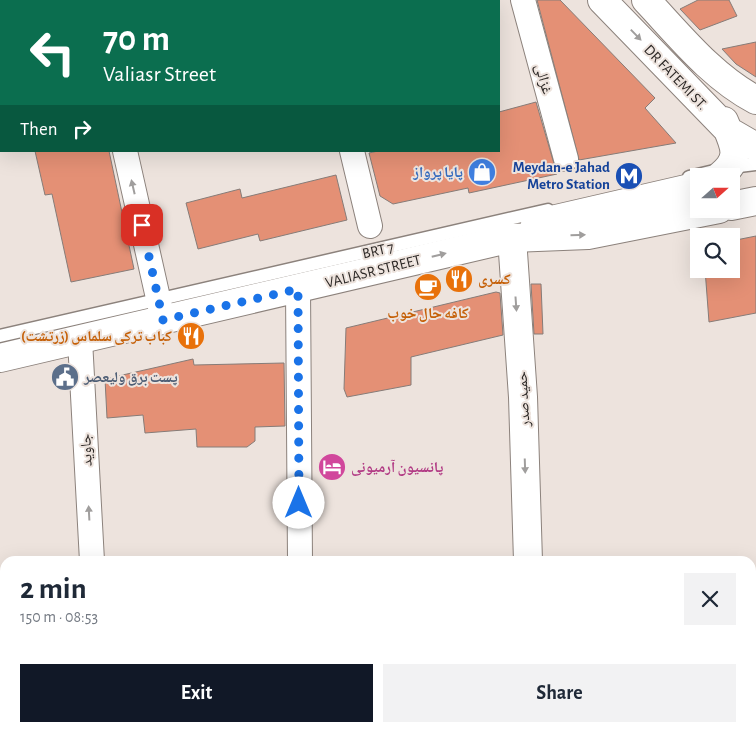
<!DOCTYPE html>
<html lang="en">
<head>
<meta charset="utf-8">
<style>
  body { margin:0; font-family:"Alegreya Sans","Noto Naskh Arabic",sans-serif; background:#f2f2f3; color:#1f2937; height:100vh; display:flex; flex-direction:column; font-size:19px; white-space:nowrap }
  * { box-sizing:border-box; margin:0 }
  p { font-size:16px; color:#747a83 }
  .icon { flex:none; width:28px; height:28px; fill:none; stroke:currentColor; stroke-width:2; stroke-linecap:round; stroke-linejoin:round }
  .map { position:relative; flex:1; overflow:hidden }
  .panel { position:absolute; left:0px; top:556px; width:756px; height:176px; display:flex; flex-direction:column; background:#fff; border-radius:15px 15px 0 0; box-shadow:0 5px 20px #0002 }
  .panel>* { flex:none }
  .banner { position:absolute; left:0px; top:0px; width:500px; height:152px; box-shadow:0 5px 20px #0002; background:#0b6e4f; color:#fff; overflow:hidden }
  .needle { width:32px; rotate:69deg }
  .buttons { position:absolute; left:690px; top:168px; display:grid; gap:10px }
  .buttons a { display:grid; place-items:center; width:50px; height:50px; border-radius:0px; background:#fff; box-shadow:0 5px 20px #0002; font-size:25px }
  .pin { position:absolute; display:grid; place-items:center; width:42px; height:42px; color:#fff; margin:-21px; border-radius:10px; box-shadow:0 2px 8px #0006 }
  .me { position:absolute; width:55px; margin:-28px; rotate:0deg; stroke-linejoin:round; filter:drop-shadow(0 0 4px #0008) }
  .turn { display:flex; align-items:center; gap:18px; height:105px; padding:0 20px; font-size:22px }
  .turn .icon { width:65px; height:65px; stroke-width:2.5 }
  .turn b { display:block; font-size:35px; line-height:42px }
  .then { display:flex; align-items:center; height:48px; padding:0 20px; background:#0003; gap:10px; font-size:19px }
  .round { display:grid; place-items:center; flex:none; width:52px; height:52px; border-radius:0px; background:#f2f2f3 }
  .overview { display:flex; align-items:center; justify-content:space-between; height:85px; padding:0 20px }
  h1 { font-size:30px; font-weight:700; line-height:38px }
  .action { display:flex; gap:10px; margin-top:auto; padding:10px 20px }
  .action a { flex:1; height:58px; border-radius:0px; background:#111827; color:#fff; font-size:20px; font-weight:700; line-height:58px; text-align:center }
  .action a+a { background:#f2f2f3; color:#1f2937 }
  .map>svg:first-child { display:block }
  .building { fill:#e49075; stroke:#867c78 }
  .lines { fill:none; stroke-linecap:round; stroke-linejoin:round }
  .lane-casing { stroke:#8c827c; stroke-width:15 }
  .street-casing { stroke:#8c827c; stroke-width:26 }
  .secondary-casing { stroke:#8c827c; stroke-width:30 }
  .primary-casing { stroke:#8c827c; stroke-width:30 }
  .lane { stroke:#fff; stroke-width:12 }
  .street { stroke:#fff; stroke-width:24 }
  .secondary { stroke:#fff; stroke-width:28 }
  .primary { stroke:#fff; stroke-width:28 }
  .oneway { fill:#a09e9d }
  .route { stroke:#1a73e8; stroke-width:9; stroke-dasharray:0 16.2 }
  .labels { text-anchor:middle; stroke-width:4; stroke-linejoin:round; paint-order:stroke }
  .street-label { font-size:15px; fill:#2b2725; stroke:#ede3dd }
  .transit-label { font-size:15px; font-weight:bold; fill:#164399; stroke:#ede3dd; text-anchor:end }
  .shop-label { font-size:15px; font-weight:bold; fill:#366cbe; stroke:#ede3dd; text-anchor:end }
  .food-label { font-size:15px; font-weight:bold; fill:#c56008; stroke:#ede3dd; text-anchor:start }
  .service-label { font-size:15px; font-weight:bold; fill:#4e5e75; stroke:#ede3dd; text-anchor:start }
  .hotel-label { font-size:15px; font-weight:bold; fill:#b23c85; stroke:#ede3dd; text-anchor:start }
</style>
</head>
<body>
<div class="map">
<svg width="756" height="732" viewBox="0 0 756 732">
  <rect width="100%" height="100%" fill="#ede3dd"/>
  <!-- building -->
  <path class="building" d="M537,0H560L655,98L645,108L676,143L579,160Z
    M698,0H729L737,16L700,30L680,9Z
    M756,42V77L736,64L722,49Z
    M536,102L557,174L469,193L468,188L393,204L380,196L369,153L378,151H499V112Z
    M35,151H109L134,269L71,282L52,194L45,195Z
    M336,175L347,220L260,241L258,234L198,249L186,203L240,189L242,198Z
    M756,236V313L709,322L705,269H731V241Z
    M531,284H541L543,334H534Z
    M496,292L500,293L503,335L411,357V385L347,397L344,389L346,328Z
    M193,359L194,365L284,363L285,426L255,427V441L247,447H197L196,429L145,433L143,415L107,418L105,379Z"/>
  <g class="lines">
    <defs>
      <path id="lane" d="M689,177L731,167L756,164
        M0,336L548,210"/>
      <path id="street" d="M91,0L92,1
        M316,0V1
        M523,0L566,159
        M125,151L163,320
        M352,151L370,226
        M298,289L300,561
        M80,340L92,561
        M100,728L101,732
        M301,728V732"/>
      <path id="secondary" d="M512,238L523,397L528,561
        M533,728V732"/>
      <path id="primary" d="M602,0L730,132L756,147
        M646,0C679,35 712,77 756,100
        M720,176C743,158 734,145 724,121
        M731,206L756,201
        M534,228L556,219L699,186
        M0,358L512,238L588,235L719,209"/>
    </defs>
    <!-- lane casing -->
    <use href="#lane" class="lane-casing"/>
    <!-- street casing -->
    <use href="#street" class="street-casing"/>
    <!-- secondary casing -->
    <use href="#secondary" class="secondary-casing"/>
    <!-- primary casing -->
    <use href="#primary" class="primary-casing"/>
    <!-- lane -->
    <use href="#lane" class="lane"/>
    <!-- street -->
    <use href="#street" class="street"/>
    <!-- secondary -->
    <use href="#secondary" class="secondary"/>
    <!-- primary -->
    <use href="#primary" class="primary"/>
  </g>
  <!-- one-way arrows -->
  <defs><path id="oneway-solid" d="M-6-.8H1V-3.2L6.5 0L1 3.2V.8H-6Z" transform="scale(1.25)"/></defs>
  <g class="oneway">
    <use href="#oneway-solid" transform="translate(636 35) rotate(46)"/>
    <use href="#oneway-solid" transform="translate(133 187) rotate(-103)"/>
    <use href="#oneway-solid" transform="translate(578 235) rotate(-2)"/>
    <use href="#oneway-solid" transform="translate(439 255) rotate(-14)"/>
    <use href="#oneway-solid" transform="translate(516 304) rotate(86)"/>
    <use href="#oneway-solid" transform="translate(525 466) rotate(88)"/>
    <use href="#oneway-solid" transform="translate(89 513) rotate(-93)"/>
  </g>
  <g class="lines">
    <!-- route -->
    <path class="route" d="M142,225L163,320L298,289L299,503"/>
  </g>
  <!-- icons -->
  <defs>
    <symbol id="shop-disc" viewBox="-11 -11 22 22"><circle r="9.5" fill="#3f7fe0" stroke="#ede3dd"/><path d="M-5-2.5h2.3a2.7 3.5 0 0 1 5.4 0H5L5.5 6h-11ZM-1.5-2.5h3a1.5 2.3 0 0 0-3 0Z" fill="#fff"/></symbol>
    <symbol id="metro-disc" viewBox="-11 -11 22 22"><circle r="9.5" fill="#1a4fb4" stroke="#ede3dd"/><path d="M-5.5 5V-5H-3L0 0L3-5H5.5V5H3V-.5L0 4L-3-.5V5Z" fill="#fff"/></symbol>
    <symbol id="restaurant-disc" viewBox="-11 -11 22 22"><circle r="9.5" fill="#e8710a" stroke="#ede3dd"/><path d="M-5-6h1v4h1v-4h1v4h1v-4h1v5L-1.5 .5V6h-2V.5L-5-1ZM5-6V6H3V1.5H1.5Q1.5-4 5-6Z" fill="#fff"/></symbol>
    <symbol id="cafe-disc" viewBox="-11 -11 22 22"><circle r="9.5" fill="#e8710a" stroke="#ede3dd"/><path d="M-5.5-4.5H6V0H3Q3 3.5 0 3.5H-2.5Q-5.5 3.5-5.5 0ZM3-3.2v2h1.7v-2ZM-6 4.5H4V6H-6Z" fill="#fff"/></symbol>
    <symbol id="civic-disc" viewBox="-11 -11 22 22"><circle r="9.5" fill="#5c6f8a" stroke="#ede3dd"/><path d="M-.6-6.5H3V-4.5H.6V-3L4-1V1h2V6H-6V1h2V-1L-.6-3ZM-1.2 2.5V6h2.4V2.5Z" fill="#fff"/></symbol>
    <symbol id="hotel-disc" viewBox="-11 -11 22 22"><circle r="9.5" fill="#d1479c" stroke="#ede3dd"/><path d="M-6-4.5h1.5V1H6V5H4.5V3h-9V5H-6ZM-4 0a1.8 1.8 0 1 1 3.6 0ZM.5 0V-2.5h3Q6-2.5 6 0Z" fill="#fff"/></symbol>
  </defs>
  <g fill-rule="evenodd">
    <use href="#shop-disc" x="466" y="156" width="32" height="32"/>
    <use href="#metro-disc" x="613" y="160" width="32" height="32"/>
    <use href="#restaurant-disc" x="443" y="263" width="32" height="32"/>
    <use href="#cafe-disc" x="412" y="271" width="32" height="32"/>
    <use href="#restaurant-disc" x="175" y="320" width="32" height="32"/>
    <use href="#civic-disc" x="49" y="361" width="32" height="32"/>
    <use href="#hotel-disc" x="316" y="451" width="32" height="32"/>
  </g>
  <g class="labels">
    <!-- street labels -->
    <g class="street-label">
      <text transform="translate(676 77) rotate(46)" y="5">DR FATEMI ST.</text>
      <text transform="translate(544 79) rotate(75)" y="5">غزالی</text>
      <text transform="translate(378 250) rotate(-13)" y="5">BRT 7</text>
      <text transform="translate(373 271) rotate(-14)" y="5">VALIASR STREET</text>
      <text transform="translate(523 399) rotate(-93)" y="5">حمید صدر</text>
      <text transform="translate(86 450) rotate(-93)" y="5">جاوید</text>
    </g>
    <!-- transit labels -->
    <g class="transit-label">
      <text x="610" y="172">Meydan-e Jahad<tspan x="610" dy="17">Metro Station</tspan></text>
    </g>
    <!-- shop labels -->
    <g class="shop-label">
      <text x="463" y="177">پایا پرواز</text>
    </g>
    <!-- food labels -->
    <g class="food-label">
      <text x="478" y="284">كسرى</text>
      <text x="428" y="318" text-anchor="middle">کافه حال خوب</text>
      <text x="172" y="341" text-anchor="end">کباب ترکی سلماس (زرتشت)</text>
    </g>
    <!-- service labels -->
    <g class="service-label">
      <text x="84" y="382">پست برق ولیعصر</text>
    </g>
    <!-- hotel labels -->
    <g class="hotel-label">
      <text x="351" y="472">پانسیون آرمیونی</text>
    </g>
  </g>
</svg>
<div class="buttons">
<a><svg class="needle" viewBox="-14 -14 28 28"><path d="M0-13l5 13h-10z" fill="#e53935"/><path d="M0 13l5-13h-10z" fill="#747a83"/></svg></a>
<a><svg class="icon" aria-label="search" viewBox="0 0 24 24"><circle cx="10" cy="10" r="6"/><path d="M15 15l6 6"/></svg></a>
</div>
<div class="pin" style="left:142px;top:225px;background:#d93025"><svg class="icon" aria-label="arrive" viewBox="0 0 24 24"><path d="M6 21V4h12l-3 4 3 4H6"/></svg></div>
<svg class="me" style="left:299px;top:503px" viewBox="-20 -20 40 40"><circle r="19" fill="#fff"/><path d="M0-13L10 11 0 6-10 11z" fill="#1a73e8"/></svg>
<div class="banner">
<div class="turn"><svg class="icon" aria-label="left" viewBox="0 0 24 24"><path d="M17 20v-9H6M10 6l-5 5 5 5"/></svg><div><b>70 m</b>Valiasr Street</div></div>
<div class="then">Then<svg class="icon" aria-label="right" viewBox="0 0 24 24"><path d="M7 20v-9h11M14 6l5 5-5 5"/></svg></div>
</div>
<section class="panel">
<div class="overview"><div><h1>2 min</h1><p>150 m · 08:53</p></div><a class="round"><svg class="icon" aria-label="close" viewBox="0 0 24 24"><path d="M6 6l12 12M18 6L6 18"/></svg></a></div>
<div class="action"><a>Exit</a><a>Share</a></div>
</section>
</div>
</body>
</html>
